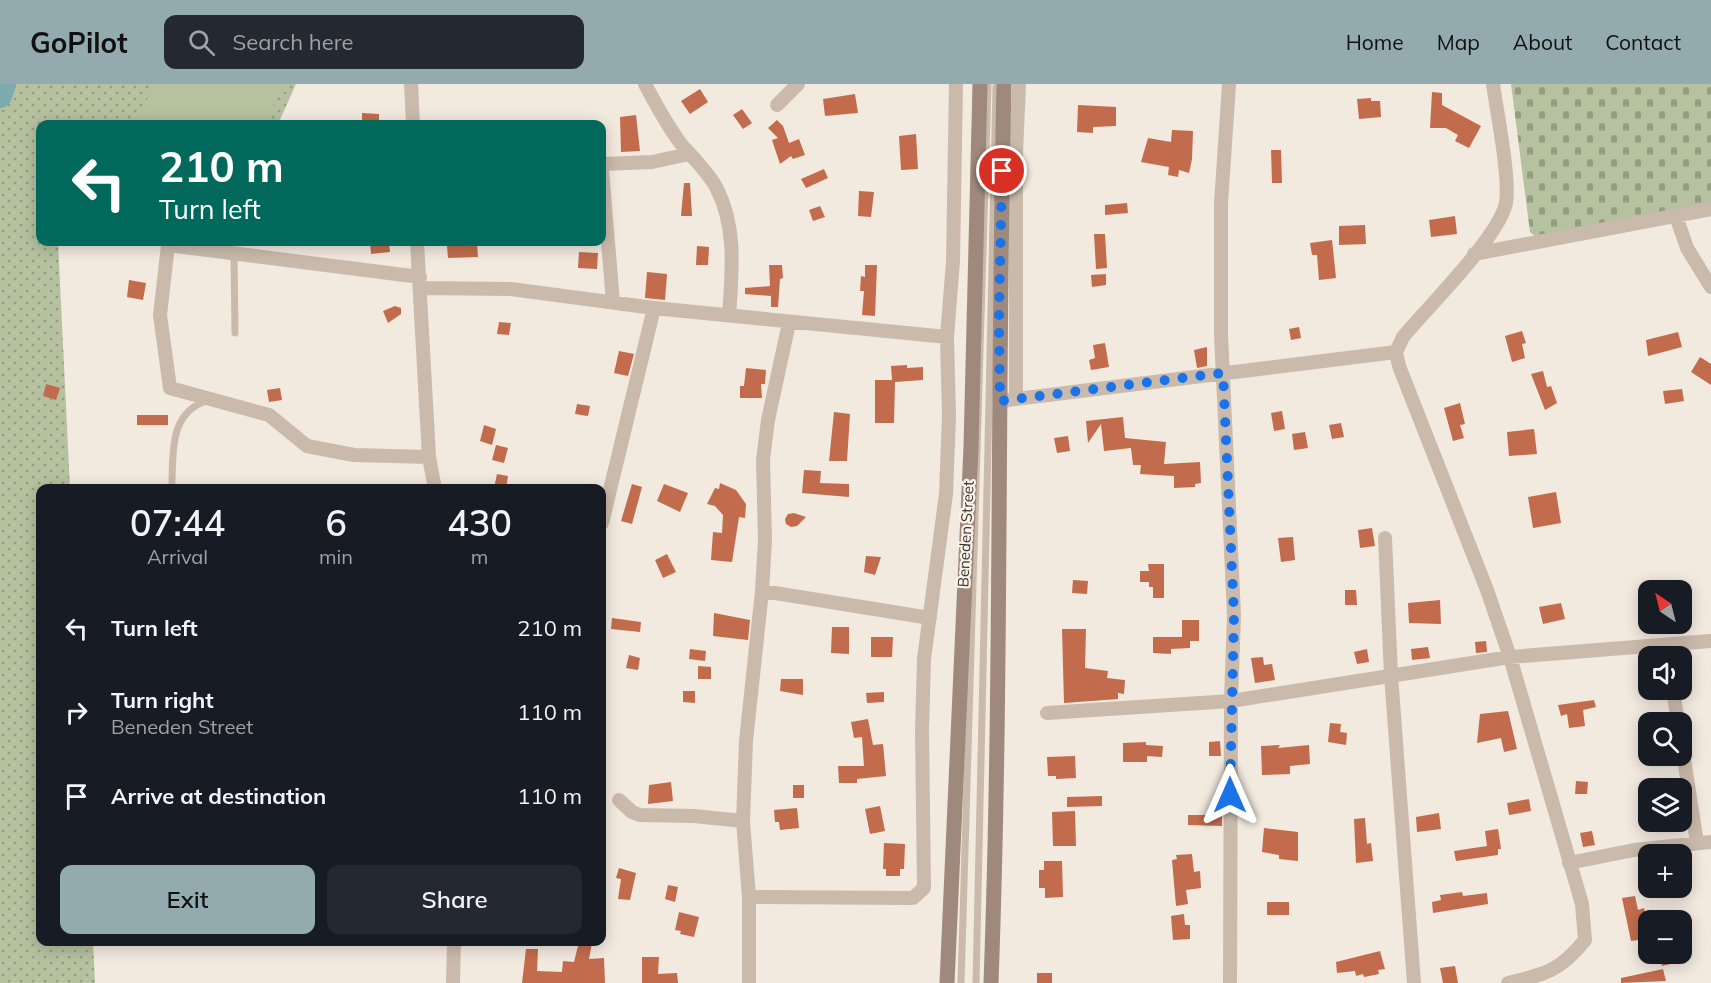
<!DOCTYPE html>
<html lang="en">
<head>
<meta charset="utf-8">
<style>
  body { margin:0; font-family:Mulish,sans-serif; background:#242831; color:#f1f3f6; height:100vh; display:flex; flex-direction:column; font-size:22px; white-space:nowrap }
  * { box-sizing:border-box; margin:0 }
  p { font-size:20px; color:#9ea1a6 }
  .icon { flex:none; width:33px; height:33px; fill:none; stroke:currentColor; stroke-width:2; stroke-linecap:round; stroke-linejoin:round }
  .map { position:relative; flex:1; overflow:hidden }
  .sheet { position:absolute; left:36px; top:400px; width:570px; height:462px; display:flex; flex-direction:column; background:#171b24; border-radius:12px; box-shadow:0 3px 15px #0003 }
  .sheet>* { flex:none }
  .top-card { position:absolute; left:36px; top:36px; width:570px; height:126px; border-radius:12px; box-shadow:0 3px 15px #0003; background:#00695c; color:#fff; overflow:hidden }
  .needle { width:39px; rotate:325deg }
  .buttons { position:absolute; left:1638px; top:496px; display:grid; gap:12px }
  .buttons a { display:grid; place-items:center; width:54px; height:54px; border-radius:12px; background:#171b24; box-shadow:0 3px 15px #0003; font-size:30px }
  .pin { position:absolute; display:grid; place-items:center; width:51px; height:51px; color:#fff; margin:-26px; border:3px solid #fff; border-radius:50%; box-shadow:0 2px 6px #0007 }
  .me { position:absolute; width:66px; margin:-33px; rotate:0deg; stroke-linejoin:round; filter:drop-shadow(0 0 4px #0008) }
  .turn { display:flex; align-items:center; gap:21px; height:126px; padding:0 24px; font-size:27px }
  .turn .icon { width:78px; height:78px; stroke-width:2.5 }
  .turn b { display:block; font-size:42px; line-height:51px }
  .eta { display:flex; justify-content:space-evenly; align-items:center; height:102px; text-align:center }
  .eta b { font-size:36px; font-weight:600; line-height:42px }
  .cta { display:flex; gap:12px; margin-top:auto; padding:12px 24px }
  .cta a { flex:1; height:69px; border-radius:12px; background:#93abaf; color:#111; font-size:24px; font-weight:600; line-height:69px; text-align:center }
  .cta a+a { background:#242831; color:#f1f3f6 }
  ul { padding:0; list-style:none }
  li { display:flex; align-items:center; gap:18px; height:84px; padding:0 24px }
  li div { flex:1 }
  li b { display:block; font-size:22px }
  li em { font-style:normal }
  header { display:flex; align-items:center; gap:36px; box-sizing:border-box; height:84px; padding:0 30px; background:#93abaf; color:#111 }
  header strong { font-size:28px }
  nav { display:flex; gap:33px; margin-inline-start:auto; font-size:21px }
  .search { width:420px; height:54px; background:#242831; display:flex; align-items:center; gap:15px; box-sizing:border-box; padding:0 21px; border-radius:12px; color:#9ea1a6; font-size:22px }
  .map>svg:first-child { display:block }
  .grass { fill:url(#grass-dots) }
  .cemetery { fill:url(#cemetery-stones) }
  .pitch { fill:#b5c19f }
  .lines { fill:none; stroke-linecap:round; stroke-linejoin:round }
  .river { stroke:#7eabae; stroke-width:24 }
  .building { fill:#c26c4d }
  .service { stroke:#cabaab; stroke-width:7 }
  .minor { stroke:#cabaab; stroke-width:14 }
  .secondary { stroke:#9e897c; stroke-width:15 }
  .route { stroke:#1a73e8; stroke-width:10; stroke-dasharray:0 18 }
  .labels { text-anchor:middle; stroke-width:4.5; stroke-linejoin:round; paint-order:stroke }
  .street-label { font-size:15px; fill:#382f2a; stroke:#faf3eb }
</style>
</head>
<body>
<header>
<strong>GoPilot</strong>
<div class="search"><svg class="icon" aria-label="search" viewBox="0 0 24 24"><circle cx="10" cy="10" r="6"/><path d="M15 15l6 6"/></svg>Search here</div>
<nav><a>Home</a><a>Map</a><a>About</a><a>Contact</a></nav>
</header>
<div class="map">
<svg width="1711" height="899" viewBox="0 0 1711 899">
  <defs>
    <pattern id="grass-dots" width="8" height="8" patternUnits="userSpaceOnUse" patternTransform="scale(1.5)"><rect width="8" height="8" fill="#b5c19f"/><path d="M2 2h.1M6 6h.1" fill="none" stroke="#949d82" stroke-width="1.8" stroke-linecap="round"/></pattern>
    <pattern id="cemetery-stones" width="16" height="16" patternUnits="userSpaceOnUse" patternTransform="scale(1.5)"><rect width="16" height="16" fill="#b5c19f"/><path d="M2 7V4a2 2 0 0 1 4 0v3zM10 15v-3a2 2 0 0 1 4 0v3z" fill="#949d82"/></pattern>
  </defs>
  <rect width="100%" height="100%" fill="#f2e9df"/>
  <!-- grass -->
  <path class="grass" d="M0,0H296L278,40H40V158H58L70,405H40V858H93L95,899H0Z"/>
  <!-- cemetery -->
  <path class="cemetery" d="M1511,0H1711V124L1539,156L1530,148Z"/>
  <!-- pitch -->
  <path class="pitch" d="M154,0H283L265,40H136Z"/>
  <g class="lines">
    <!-- river -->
    <path class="river" d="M0,12L4,0"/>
  </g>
  <!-- building -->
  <path class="building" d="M700,5L708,18L690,30L681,17Z
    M1432,8L1442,9V21L1481,42L1469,64L1455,57L1458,51L1446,44H1430Z
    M855,10L858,29L825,32L823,15Z
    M1371,14V17H1380L1381,33L1359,35L1357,15Z
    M1078,21L1116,23V42L1093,43V49L1077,48Z
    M742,25L752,39L743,45L733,31Z
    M362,29L379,30V40L362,39Z
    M636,31L640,67L621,68L620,33Z
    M777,36L783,42L789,59L799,55L805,71L793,75L791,72L780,80L772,56L778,54L768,44Z
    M1172,46L1193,47L1192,75L1189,89L1179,86L1178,93L1168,91L1169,83L1141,78L1148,54L1171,58Z
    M916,50L918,85L901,86L899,52Z
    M1271,66H1281L1282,99H1272Z
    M824,85L828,94L806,104L801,95Z
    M684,99H690L692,132H681Z
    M859,107L874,108L871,133L858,132Z
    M1127,119L1128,129L1105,131V121Z
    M820,122L825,133L813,137L809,126Z
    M1455,132L1457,150L1431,153L1429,136Z
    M1365,141L1366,160L1339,161V142Z
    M1094,150H1105L1107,184L1096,185Z
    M1332,156L1336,194L1319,196L1317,171H1312L1310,159Z
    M370,158H389L390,168L371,170Z
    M477,160L478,173L448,174L447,162Z
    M697,162L709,163L708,181H696Z
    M579,168L598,169L597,185L578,184Z
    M769,181H782L783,194L780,195L778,223H771V212L745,210V204L770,202Z
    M865,181H877L875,232L862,231L864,207H860L861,192L865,193Z
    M647,188L667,190L665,216L645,214Z
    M1106,190V201L1092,203L1091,191Z
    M129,196L146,199L143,216L127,213Z
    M395,222L401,224V230L388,239L383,227Z
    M499,238L511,239L509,251L497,250Z
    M1299,243L1301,254L1291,256L1289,245Z
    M1522,247L1526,259L1522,260L1525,274L1512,278L1505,252Z
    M1678,248L1682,263L1648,272L1646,256Z
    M1105,259L1109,283L1091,286L1089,276L1095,274L1093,261Z
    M1207,263V282L1197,284L1194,266Z
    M619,267L634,270L628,292L614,289Z
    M1700,273L1711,280V301L1691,288Z
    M907,281V284L923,283V296L895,298L894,339H875V296H892L891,282Z
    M746,284L766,286L765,300H761L762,314H740V302H744Z
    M1543,287L1547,303L1551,302L1557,319L1545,326L1531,290Z
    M46,300L60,304L56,316L43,312Z
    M280,304L282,316L269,318L267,306Z
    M1682,305L1684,317L1665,320L1663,307Z
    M1460,319L1465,340L1460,341L1464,354L1453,357L1444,324Z
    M577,320L590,322L588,332L575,330Z
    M1282,327L1285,345L1274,347L1271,329Z
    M834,328L850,330L847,377H829Z
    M137,331H168V341H137Z
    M1123,333L1125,354L1166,358L1164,380L1200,378L1201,399L1195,400V403L1174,404V392L1140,390L1141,381H1133L1131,364L1104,367L1101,340L1088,359L1086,337Z
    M1341,339L1344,353L1332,355L1329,341Z
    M484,341L496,345L492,361L480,357Z
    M1534,345L1537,370L1509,372L1507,348Z
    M1305,348L1308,364L1294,366L1292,350Z
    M1068,352L1070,367L1057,369L1054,354Z
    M496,361L508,364L504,379L492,376Z
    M804,386L821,387L820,399L849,400V413L802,409Z
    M497,390L508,392L506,405L494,404Z
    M720,399L736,406L746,420L745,434L739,433L732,478L711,476L713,448L722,449L723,431L715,422L707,420L715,404L719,405Z
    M632,400L642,403L632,440L621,437Z
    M664,400L688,409L680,428L657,417Z
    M1556,408L1561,439L1533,444L1528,413Z
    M794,429L806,433L797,442L791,443L786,440L785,435L788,430Z
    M1372,444L1375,462L1360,464L1358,446Z
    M1293,453L1295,476L1281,478L1278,454Z
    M667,470L676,488L663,494L655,476Z
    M866,472L881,473L875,491L864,488Z
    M1148,480H1164V514H1153V503H1149V498H1140V487H1149Z
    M1073,496L1088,497L1087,510L1072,509Z
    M1345,506H1356L1357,521H1345Z
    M1440,516L1441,540L1409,539L1408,519Z
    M1561,519L1565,535L1543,540L1539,523Z
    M714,529L750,536L748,556L713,552Z
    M612,534L641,538L640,548L611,545Z
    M1182,536H1199V557H1190V564L1171,565V570L1153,569V553H1182Z
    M832,543H849V570L831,569Z
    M1062,545H1086L1085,584L1108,587L1107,594L1125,596L1124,610L1118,609V615L1064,619Z
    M871,553H893L892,573H871Z
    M1486,557L1487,568L1476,569L1475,558Z
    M1428,563L1430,574L1412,576L1411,565Z
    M690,565L706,567L705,577L689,575Z
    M1367,565L1369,578L1357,580L1354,568Z
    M629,571L640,574L638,586L626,584Z
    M1263,573L1264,581L1272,580L1275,596L1255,599L1251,574Z
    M698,582L711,583V595H698Z
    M781,595H803V611L780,607Z
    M683,607H695V619L683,618Z
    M884,608V618L867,619L866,609Z
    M1594,616L1596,623L1583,626L1585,642L1569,644L1567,630L1561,632L1558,621Z
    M1508,627L1517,665L1504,668L1501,654L1477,659L1480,630Z
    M868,635L873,661L883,660L886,692L857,695V699H839L838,682H864L862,653L854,654L851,638Z
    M1330,639L1341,640L1340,648L1347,649L1346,661L1328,658Z
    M1220,657L1221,672H1209V658Z
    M1146,658V661L1163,662L1162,673L1147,672V678H1123V659Z
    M1280,661L1278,664L1309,661L1310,680L1290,682V690L1262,691L1261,662Z
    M1075,672L1076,694L1056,695V692H1048L1047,673Z
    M1576,697L1588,698L1587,710H1575Z
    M671,698L673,717L648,720L649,701Z
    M793,701H804V714H793Z
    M1102,712V722L1067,723V713Z
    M1529,715L1531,727L1509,731L1507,719Z
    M880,722L885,747L870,750L865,725Z
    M797,724L799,744L780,746L779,738H775L774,726Z
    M1075,727L1076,762H1053L1052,728Z
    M1439,729L1441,745L1417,748L1416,733Z
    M1188,731H1222V742L1188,741Z
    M1365,734L1367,760L1371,759L1373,777L1356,779L1354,735Z
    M1264,744L1298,748V777L1279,775V771L1262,768Z
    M1498,745L1501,765H1498V771L1456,777L1454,767L1487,762L1485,747Z
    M1592,747L1595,761L1583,763L1580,749Z
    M884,759L905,760L904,785H900V792H886V785H883Z
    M1192,770L1194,788L1200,787L1201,804L1186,806L1188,820L1176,822L1172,776L1177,775L1176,771Z
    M1044,777H1062L1063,813L1045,814V804H1039V786H1044Z
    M619,784L636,789L630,816L618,815L621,795L616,794Z
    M668,801L678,803L675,818L665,815Z
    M1462,808L1463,812L1487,809L1488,820L1433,829L1432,818L1441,816L1440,811Z
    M1635,812L1638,826L1644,824L1647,837H1641L1645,855L1631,857L1622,814Z
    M1267,818H1289V831H1267Z
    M679,828L699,833L694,853L680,850L681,847L675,846Z
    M1184,830L1185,841H1190V855L1173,856L1171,832Z
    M579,858L592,859L589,875L604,874L605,899H522L526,865H538L537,887L562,888L563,877L574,878Z
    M1380,867L1385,885L1378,886L1379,890L1364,893L1363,890L1356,892L1355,887L1337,889L1336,878Z
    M1659,870H1673L1675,879L1662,882Z
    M642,873H659L658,890L677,889L678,899H642Z
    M1455,882L1458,899H1443L1440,884Z
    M1663,885L1666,897L1621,899V894Z
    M1037,889H1052V899H1037Z"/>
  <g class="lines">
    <!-- service -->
    <path class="service" d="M234,169L235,249
      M172,399C173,367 170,329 206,317
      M961,899L988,0
      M976,899L996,3"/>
    <!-- minor -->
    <path class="minor" d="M411,0L413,40
      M645,0C656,21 667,41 681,60C693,74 707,87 716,103C737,143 732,188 729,231
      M1229,0L1221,120V250L1234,531L1231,617L1230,899
      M1493,0C1497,29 1510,93 1506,119C1499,153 1427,224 1403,253L1396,268L1399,282L1487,506L1510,573L1582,820L1585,856C1560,887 1546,890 1508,899
      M777,21L798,0
      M602,80L652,78L689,70
      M602,87L613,218
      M1676,132L1687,164L1711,203
      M417,158L429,373L435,405
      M1474,170L1711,125
      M420,193L168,161L160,231L170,304L269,331L307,362L354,371L429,373
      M421,204L511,205L654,224L947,253
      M1016,315V69L1019,0
      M1000,317L1396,268
      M602,439L654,224
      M1385,454L1391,591L1414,899
      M762,507L930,534
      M1673,606L1678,639
      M1047,629L1231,617L1510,573L1711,557
      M1682,662L1697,759
      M619,716L632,728L640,731L694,732L743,737
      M1569,779L1634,766L1711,758
      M749,813L913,814L924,804L922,647L924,575L946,410L949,332L947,253L953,177L956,0
      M453,899L454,858
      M749,899V813L743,737L746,657L762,507L765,456L763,376L768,336L789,239"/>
    <!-- secondary -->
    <path class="secondary" d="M947,899L971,363L980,0
      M991,899C1002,599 997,300 1004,0"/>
  </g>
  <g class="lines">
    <!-- route -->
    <path class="route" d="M1002,87L999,236L1000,317L1223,289L1234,531L1230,711"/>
  </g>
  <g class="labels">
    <!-- street labels -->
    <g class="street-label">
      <text transform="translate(966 450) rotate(-87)" y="5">Beneden Street</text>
    </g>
  </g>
</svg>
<div class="buttons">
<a><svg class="needle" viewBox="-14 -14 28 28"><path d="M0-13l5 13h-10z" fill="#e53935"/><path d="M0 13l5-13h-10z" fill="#9ea1a6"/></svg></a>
<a><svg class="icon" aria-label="sound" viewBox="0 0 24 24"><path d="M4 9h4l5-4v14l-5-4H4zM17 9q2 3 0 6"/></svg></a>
<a><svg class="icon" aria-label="search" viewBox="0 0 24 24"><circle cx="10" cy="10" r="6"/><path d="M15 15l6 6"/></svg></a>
<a><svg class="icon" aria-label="layers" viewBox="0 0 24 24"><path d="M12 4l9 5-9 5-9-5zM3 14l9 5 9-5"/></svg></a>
<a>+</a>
<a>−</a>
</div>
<div class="pin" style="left:1002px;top:87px;background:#d93025"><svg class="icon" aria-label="arrive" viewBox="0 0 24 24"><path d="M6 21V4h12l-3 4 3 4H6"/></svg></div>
<svg class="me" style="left:1230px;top:711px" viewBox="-20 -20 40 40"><path d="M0-17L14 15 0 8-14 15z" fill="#1a73e8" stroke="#fff" stroke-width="4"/></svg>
<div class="top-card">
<div class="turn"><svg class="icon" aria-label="left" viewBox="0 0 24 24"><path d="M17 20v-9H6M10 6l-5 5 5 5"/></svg><div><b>210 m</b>Turn left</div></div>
</div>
<section class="sheet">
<div class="eta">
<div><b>07:44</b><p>Arrival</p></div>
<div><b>6</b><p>min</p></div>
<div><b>430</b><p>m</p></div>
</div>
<ul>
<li><svg class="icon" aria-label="left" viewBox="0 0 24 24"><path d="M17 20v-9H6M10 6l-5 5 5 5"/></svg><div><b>Turn left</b></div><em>210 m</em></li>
<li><svg class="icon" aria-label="right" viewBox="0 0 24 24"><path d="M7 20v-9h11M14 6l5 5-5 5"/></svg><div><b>Turn right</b><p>Beneden Street</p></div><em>110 m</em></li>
<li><svg class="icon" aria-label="arrive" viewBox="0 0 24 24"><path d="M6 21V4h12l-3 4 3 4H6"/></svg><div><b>Arrive at destination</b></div><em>110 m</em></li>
</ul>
<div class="cta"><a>Exit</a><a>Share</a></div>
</section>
</div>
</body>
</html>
